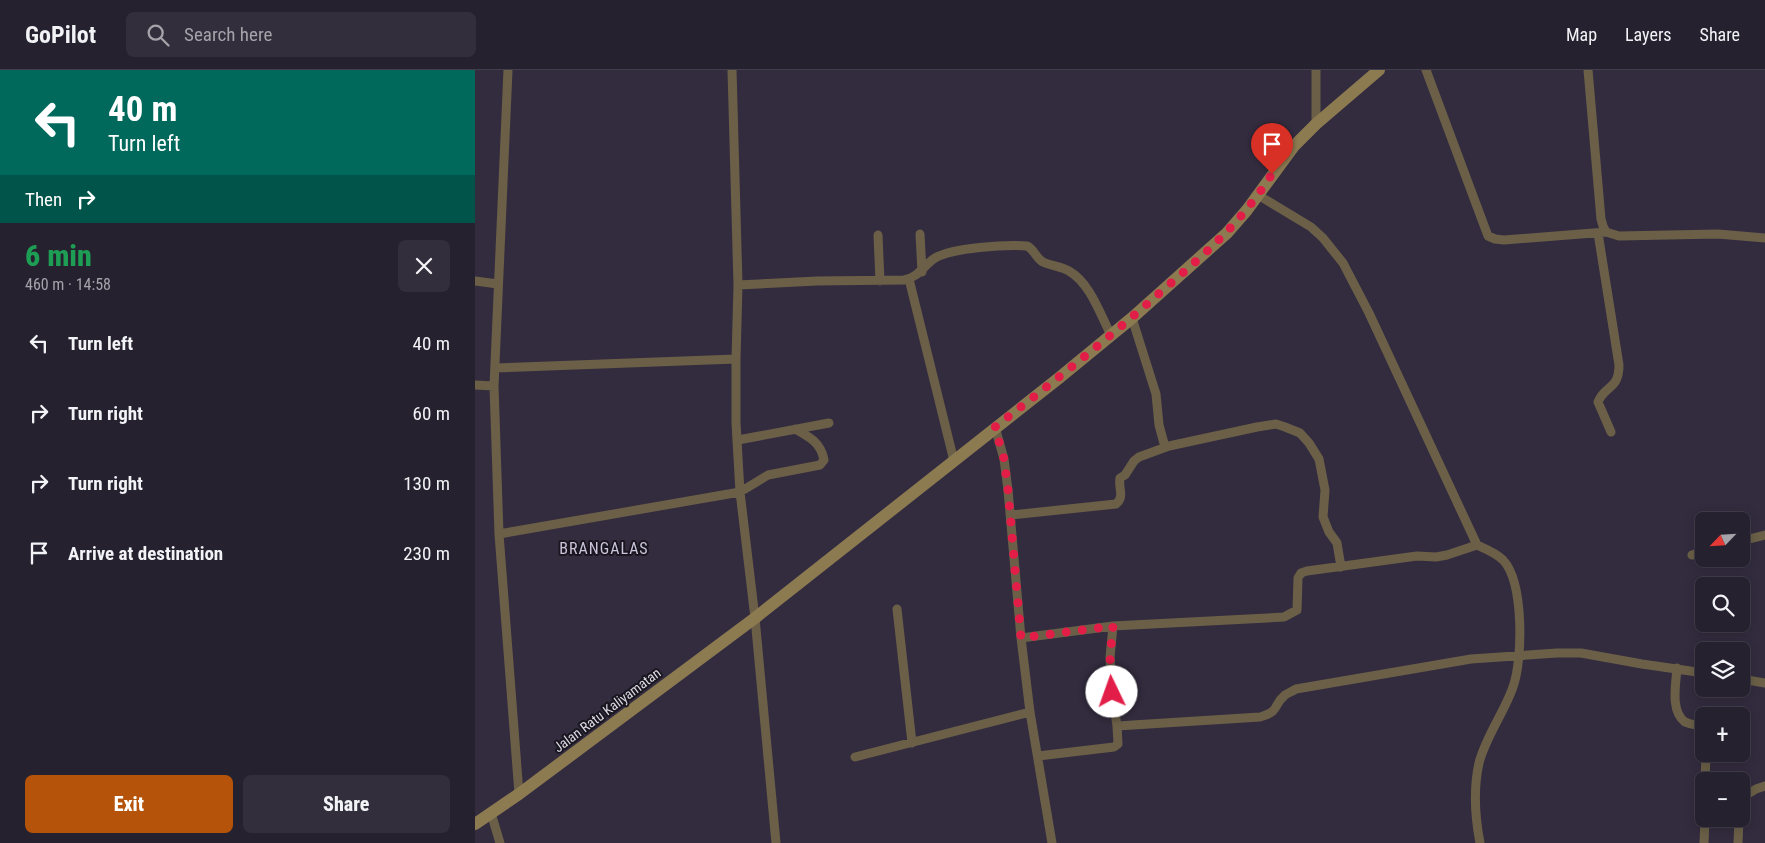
<!DOCTYPE html>
<html lang="en">
<head>
<meta charset="utf-8">
<style>
  body { margin:0; font-family:"Roboto Condensed",sans-serif; background:#322e3b; color:#f1f3f6; height:100vh; display:flex; flex-direction:column; font-size:19px; white-space:nowrap }
  * { box-sizing:border-box; margin:0 }
  p { font-size:16px; color:#a4a3aa }
  .icon { flex:none; width:28px; height:28px; fill:none; stroke:currentColor; stroke-width:2; stroke-linecap:round; stroke-linejoin:round }
  .map { position:relative; flex:1; overflow:hidden }
  .sheet { display:flex; flex-direction:column; background:#26212f; width:475px }
  .sheet>* { flex:none }
  .banner { background:#00695c; color:#fff; overflow:hidden }
  .needle { width:32px; rotate:245deg }
  .controls { position:absolute; left:1220px; top:442px; display:grid; gap:10px }
  .controls a { display:grid; place-items:center; width:55px; height:55px; border-radius:8px; background:#26212f; box-shadow:0 2px 12px #0003,0 0 0 1px #423e4b; font-size:25px }
  .pin { position:absolute; display:grid; place-items:center; width:42px; height:42px; color:#fff; margin:-51px -21px; border-radius:50% 50% 50% 0; rotate:-45deg; box-shadow:0 0 5px #0007 }
  .pin .icon { rotate:45deg }
  .me { position:absolute; width:55px; margin:-28px; rotate:357deg; stroke-linejoin:round; filter:drop-shadow(0 0 4px #0008) }
  .turn { display:flex; align-items:center; gap:18px; height:105px; padding:0 25px; font-size:22px }
  .turn .icon { width:65px; height:65px; stroke-width:2.5 }
  .turn b { display:block; font-size:35px; line-height:42px }
  .then { display:flex; align-items:center; height:48px; padding:0 25px; background:#0003; gap:10px; font-size:19px }
  .round { display:grid; place-items:center; flex:none; width:52px; height:52px; border-radius:8px; background:#322e3b }
  .headline { display:flex; align-items:center; justify-content:space-between; height:85px; padding:0 25px }
  h1 { font-size:30px; font-weight:800; line-height:38px; color:#1e9e55 }
  .action { display:flex; gap:10px; margin-top:auto; padding:10px 25px }
  .action a { flex:1; height:58px; border-radius:8px; background:#b45309; color:#fff; font-size:20px; font-weight:800; line-height:58px; text-align:center }
  .action a+a { background:#322e3b; color:#f1f3f6 }
  ul { padding:0; list-style:none }
  li { display:flex; align-items:center; gap:15px; height:70px; padding:0 25px }
  li div { flex:1 }
  li b { display:block; font-size:19px }
  li em { font-style:normal }
  header { display:flex; align-items:center; gap:30px; box-sizing:border-box; height:70px; padding:0 25px; background:#26212f; border-bottom:1px solid #423e4b }
  header strong { font-size:24px }
  nav { display:flex; gap:28px; margin-inline-start:auto; font-size:18px }
  .search { width:350px; height:45px; background:#322e3b; display:flex; align-items:center; gap:12px; box-sizing:border-box; padding:0 18px; border-radius:8px; color:#a4a3aa; font-size:19px }
  main { display:flex; flex:1; min-height:0 }
  .map>svg:first-child { display:block }
  .lines { fill:none; stroke-linecap:round; stroke-linejoin:round }
  .minor { stroke:#6b6047; stroke-width:9 }
  .secondary { stroke:#8c7a51; stroke-width:12 }
  .route { stroke:#e11d48; stroke-width:9; stroke-dasharray:0 16.2 }
  .labels { text-anchor:middle; stroke-width:4; stroke-linejoin:round; paint-order:stroke }
  .street-label { font-size:14px; fill:#dcd8e4; stroke:#19161f }
  .quarter-label { font-size:16px; letter-spacing:1px; fill:#cdc4dc; stroke:#19161f }
</style>
</head>
<body>
<header>
<strong>GoPilot</strong>
<div class="search"><svg class="icon" aria-label="search" viewBox="0 0 24 24"><circle cx="10" cy="10" r="6"/><path d="M15 15l6 6"/></svg>Search here</div>
<nav><a>Map</a><a>Layers</a><a>Share</a></nav>
</header>
<main>
<section class="sheet">
<div class="banner">
<div class="turn"><svg class="icon" aria-label="left" viewBox="0 0 24 24"><path d="M17 20v-9H6M10 6l-5 5 5 5"/></svg><div><b>40 m</b>Turn left</div></div>
<div class="then">Then<svg class="icon" aria-label="right" viewBox="0 0 24 24"><path d="M7 20v-9h11M14 6l5 5-5 5"/></svg></div>
</div>
<div class="headline"><div><h1>6 min</h1><p>460 m · 14:58</p></div><a class="round"><svg class="icon" aria-label="close" viewBox="0 0 24 24"><path d="M6 6l12 12M18 6L6 18"/></svg></a></div>
<ul>
<li><svg class="icon" aria-label="left" viewBox="0 0 24 24"><path d="M17 20v-9H6M10 6l-5 5 5 5"/></svg><div><b>Turn left</b></div><em>40 m</em></li>
<li><svg class="icon" aria-label="right" viewBox="0 0 24 24"><path d="M7 20v-9h11M14 6l5 5-5 5"/></svg><div><b>Turn right</b></div><em>60 m</em></li>
<li><svg class="icon" aria-label="right" viewBox="0 0 24 24"><path d="M7 20v-9h11M14 6l5 5-5 5"/></svg><div><b>Turn right</b></div><em>130 m</em></li>
<li><svg class="icon" aria-label="arrive" viewBox="0 0 24 24"><path d="M6 21V4h12l-3 4 3 4H6"/></svg><div><b>Arrive at destination</b></div><em>230 m</em></li>
</ul>
<div class="action"><a>Exit</a><a>Share</a></div>
</section>
<div class="map">
<svg width="1290" height="773" viewBox="0 0 1290 773">
  <rect width="100%" height="100%" fill="#332c3f"/>
  <g class="lines">
    <!-- minor -->
    <path class="minor" d="M33,0L19,316L24,464L44,724
      M257,0L263,215L261,289V353L265,422L280,548L301,773
      M841,0V54
      M951,0L1013,166L1020,169L1029,170L1131,162
      M1113,0L1126,149L1128,156L1131,162L1144,166L1243,164L1290,168
      M783,125L836,157L848,168L868,193L894,243L1002,475
      M1123,163L1144,295C1144,320 1130,315 1123,332L1136,362
      M445,164L447,202
      M403,165L405,211
      M434,209L479,391
      M0,211L23,214
      M263,215L342,211L429,210C444,207 448,196 460,188C477,178 531,174 552,176C559,179 561,188 568,192C576,196 586,196 594,201C615,213 625,244 636,265
      M657,248L681,324L684,355L690,377
      M20,298L261,289
      M0,315L19,316
      M520,357L529,389L533,420L546,568
      M263,370L354,353
      M536,445L641,434C650,427 643,418 645,408L650,405L659,391L664,387L694,376L782,357L801,354L810,357L825,363L834,373L844,389L850,420L848,447L854,462L862,473L866,497
      M24,464L265,422L293,405L345,395L349,390C346,373 335,367 320,359
      M1266,471L1290,465
      M1217,485L1229,481
      M422,539L437,673
      M638,556L635,587L637,622L642,656L785,647C806,641 797,636 810,625C813,623 818,621 821,619L996,589L1082,583H1106L1167,594L1229,603
      M1202,598C1201,614 1195,641 1210,652C1214,654 1221,655 1225,656L1229,661
      M1266,609L1290,613
      M563,686L639,677L643,674L642,656
      M380,687L555,642
      M1230,711L1231,684
      M1266,733L1268,727L1281,719L1290,716
      M16,743L25,773
      M577,773L555,642L546,568L638,556L809,547L822,540L823,508L826,503L832,501L942,486L961,487L972,485L1002,475C1011,479 1021,483 1028,490C1049,512 1048,589 1038,617C1029,643 1011,666 1004,693C998,720 1000,747 1005,773
      M1229,773L1230,749
      M1263,773L1264,749"/>
    <!-- secondary -->
    <path class="secondary" d="M0,754L44,724L280,548L584,308L657,248L752,163L772,140L819,76L841,54L904,0"/>
  </g>
  <g class="lines">
    <!-- route -->
    <path class="route" d="M637,622L635,587L638,556L546,568L533,420L529,389L520,357C577,313 634,268 688,220C732,182 765,154 797,104"/>
  </g>
  <g class="labels">
    <!-- street labels -->
    <g class="street-label">
      <text transform="translate(132 640) rotate(-37)" y="5">Jalan Ratu Kaliyamatan</text>
    </g>
    <!-- quarter labels -->
    <g class="quarter-label">
      <text x="129" y="484">BRANGALAS</text>
    </g>
  </g>
</svg>
<div class="controls">
<a><svg class="needle" viewBox="-14 -14 28 28"><path d="M0-13l5 13h-10z" fill="#e53935"/><path d="M0 13l5-13h-10z" fill="#a4a3aa"/></svg></a>
<a><svg class="icon" aria-label="search" viewBox="0 0 24 24"><circle cx="10" cy="10" r="6"/><path d="M15 15l6 6"/></svg></a>
<a><svg class="icon" aria-label="layers" viewBox="0 0 24 24"><path d="M12 4l9 5-9 5-9-5zM3 14l9 5 9-5"/></svg></a>
<a>+</a>
<a>−</a>
</div>
<div class="pin" style="left:797px;top:104px;background:#d93025"><svg class="icon" aria-label="arrive" viewBox="0 0 24 24"><path d="M6 21V4h12l-3 4 3 4H6"/></svg></div>
<svg class="me" style="left:637px;top:622px" viewBox="-20 -20 40 40"><circle r="19" fill="#fff"/><path d="M0-13L10 11 0 6-10 11z" fill="#e11d48"/></svg>
</div>
</main>
</body>
</html>
